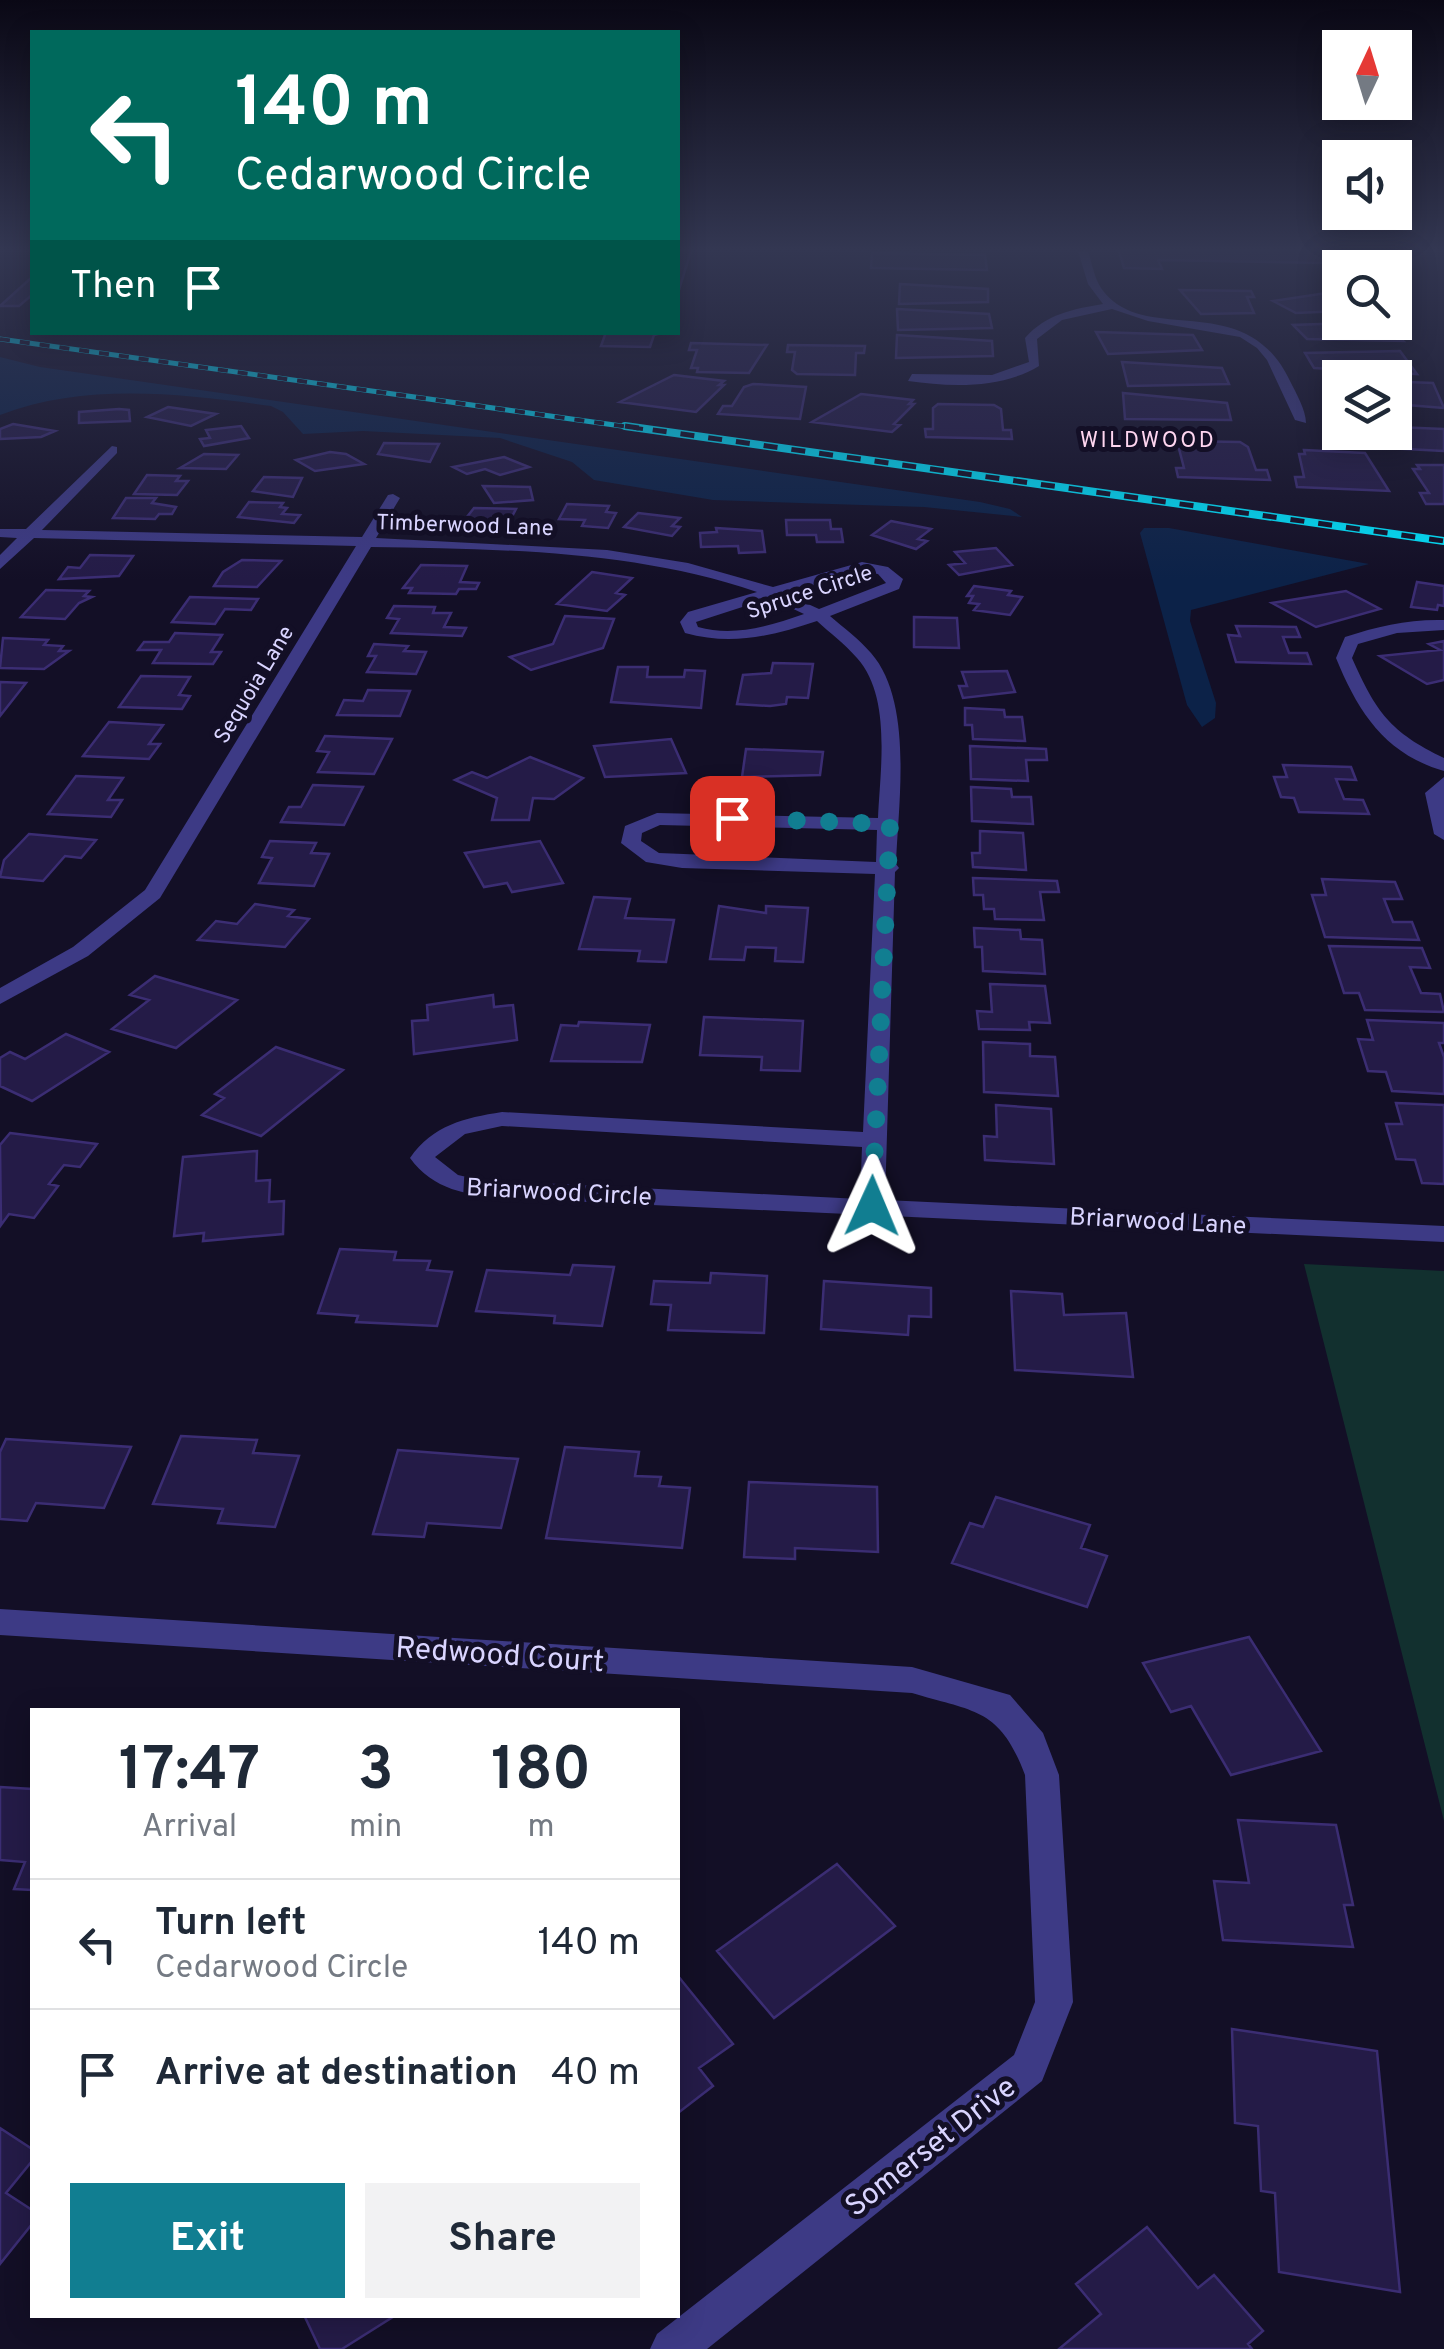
<!DOCTYPE html>
<html lang="en">
<head>
<meta charset="utf-8">
<style>
  body { margin:0; font-family:Overpass,sans-serif; background:#f2f2f3; color:#1f2937; height:100vh; display:flex; flex-direction:column; font-size:38px; white-space:nowrap }
  * { box-sizing:border-box; margin:0 }
  p { font-size:32px; color:#747a83 }
  .icon { flex:none; width:55px; height:55px; fill:none; stroke:currentColor; stroke-width:2; stroke-linecap:round; stroke-linejoin:round }
  .map { position:relative; flex:1; overflow:hidden }
  .details { position:absolute; left:30px; top:1708px; width:650px; height:610px; display:flex; flex-direction:column; background:#fff; border-radius:0px; box-shadow:0 5px 25px #0003 }
  .details>* { flex:none }
  .top-card { position:absolute; left:30px; top:30px; width:650px; height:305px; border-radius:0px; box-shadow:0 5px 25px #0003; background:#00695c; color:#fff; overflow:hidden }
  .needle { width:65px; rotate:4deg }
  .fabs { position:absolute; left:1322px; top:30px; display:grid; gap:20px }
  .fabs a { display:grid; place-items:center; width:90px; height:90px; border-radius:0px; background:#fff; box-shadow:0 5px 25px #0003; font-size:50px }
  .pin { position:absolute; display:grid; place-items:center; width:85px; height:85px; color:#fff; margin:-42px; border-radius:20px; box-shadow:0 5px 15px #0006 }
  .me { position:absolute; width:110px; margin:-55px; rotate:1deg; stroke-linejoin:round; filter:drop-shadow(0 0 8px #0008) }
  .turn { display:flex; align-items:center; gap:35px; height:210px; padding:0 40px; font-size:45px }
  .turn .icon { width:130px; height:130px; stroke-width:2.5 }
  .turn b { display:block; font-size:70px; line-height:85px }
  .then { display:flex; align-items:center; height:95px; padding:0 40px; background:#0003; gap:20px; font-size:38px }
  .eta { display:flex; justify-content:space-evenly; align-items:center; height:170px; text-align:center }
  .eta b { font-size:60px; font-weight:700; line-height:70px }
  .action { display:flex; gap:20px; margin-top:auto; padding:20px 40px }
  .action a { flex:1; height:115px; border-radius:0px; background:#117e91; color:#fff; font-size:40px; font-weight:700; line-height:115px; text-align:center }
  .action a+a { background:#f2f2f3; color:#1f2937 }
  ul { padding:0; list-style:none }
  li { display:flex; align-items:center; gap:30px; height:130px; padding:0 40px; border-top:2px solid #e0e1e3 }
  li div { flex:1 }
  li b { display:block; font-size:38px }
  li em { font-style:normal }
  .map>svg:first-child { display:block }
  .green { fill:#12302f }
  .water { fill:#0c2248 }
  .building { fill:#241b47; stroke:#3b2d73; stroke-width:2.5 }
  .lines { fill:none; stroke-linecap:round; stroke-linejoin:round }
  .minor { fill:#3d3a85; fill-rule:evenodd }
  .rail-far1-casing { stroke:#00e5ff; stroke-width:5 }
  .rail-casing { stroke:#00e5ff; stroke-width:8 }
  .rail-far1 { stroke:#130f26; stroke-width:4; stroke-dasharray:10; stroke-linecap:butt }
  .rail { stroke:#130f26; stroke-width:5; stroke-dasharray:14; stroke-linecap:butt }
  .route { stroke:#117e91; stroke-width:18; stroke-dasharray:0 32.4 }
  .labels { text-anchor:middle; stroke-width:10; stroke-linejoin:round; paint-order:stroke }
  .far-neighbourhood-label { font-size:22px; letter-spacing:2.5px; fill:#ffd6f0; stroke:#130f26 }
  .far-street-label { font-size:22px; fill:#d9d4ff; stroke:#130f26 }
  .street-label { font-size:25px; fill:#d9d4ff; stroke:#130f26 }
  .near-street-label { font-size:30px; fill:#d9d4ff; stroke:#130f26 }
</style>
</head>
<body>
<div class="map">
<svg width="1444" height="2349" viewBox="0 0 1444 2349">
  <rect width="100%" height="100%" fill="#130f26"/>
  <!-- green -->
  <path class="green" d="M1304,1264L1444,1271V1821L1440,1805Z"/>
  <!-- water -->
  <path class="water" d="M0,357L40,367L980,502L1010,509L1022,517L924,507L713,500L594,480L572,462L500,438L363,431L303,434L283,412L271,406C182,394 87,382 0,415Z
    M1144,528H1169L1369,564L1191,610L1190,621L1216,703L1215,718L1202,727L1187,705L1140,533Z"/>
  <!-- building -->
  <path class="building" d="M678,251H691L678,293Z
    M1119,251H1364L1373,264L1158,260L1162,269L1124,268Z
    M872,253L985,255L987,270L871,268Z
    M32,277V295L19,306H0Z
    M900,284L988,289V302L899,304Z
    M1180,290L1251,291L1254,297H1247L1254,313L1201,314Z
    M1340,291V311L1296,313L1273,301Z
    M897,309L989,314L992,328L898,330Z
    M1382,322L1403,341L1307,339L1293,325Z
    M606,332H665L654,335L650,347L601,346Z
    M1096,332L1193,335L1202,350L1108,354Z
    M897,335L992,341L993,356L896,358Z
    M691,343L767,345L749,373L697,372L698,368H691L697,350H689Z
    M788,345L865,346L864,353H856L855,375L797,374L792,370L795,352H787Z
    M1400,351L1417,374L1314,368L1305,353Z
    M1122,362L1222,368L1229,384L1128,386Z
    M674,375L724,381L719,385H724L696,412L620,402Z
    M1407,382L1433,383L1444,408L1395,404V385Z
    M753,384L806,387L800,419L718,414L723,406H732L744,387Z
    M1123,393L1227,403L1231,420L1125,419Z
    M861,394L913,400L909,404H914L894,424L900,425L892,432L812,422Z
    M938,404L994,405L1001,409L1003,430H1011L1012,439L926,437L925,429H933V408Z
    M168,407L216,414L191,426L147,417Z
    M119,409L129,410L130,421L79,423V412Z
    M13,424L55,431L41,437L0,439V429Z
    M241,426L249,438L204,446L200,439L210,438L206,430Z
    M1395,427L1444,429V451L1387,448L1379,432H1395Z
    M1181,441L1240,442L1248,447L1256,470H1267L1270,480L1178,477L1176,468H1184L1178,445H1182Z
    M384,443L439,444L430,462L378,454Z
    M1304,450L1365,453L1389,491L1297,487L1295,477H1304L1299,454H1305Z
    M330,452L346,454L364,464L315,471L296,460Z
    M204,454L238,455L226,469L180,468Z
    M504,457L529,467L500,475L485,469L467,474L453,467Z
    M1417,465H1444V504H1426L1420,493H1429L1413,469H1420Z
    M147,475L180,476L176,481H188L177,495L134,494Z
    M264,477L302,478L293,497L253,491Z
    M483,486L530,487L533,500L494,503Z
    M126,498H156L152,503L176,507L172,514H159L155,519L113,518Z
    M249,502L283,503L280,507L287,508L282,514L300,515L294,523L238,517Z
    M567,504L609,506L606,512L616,513L608,528L582,526L585,520L559,519Z
    M474,508L516,509L508,524L459,527Z
    M638,513L680,518L672,526L680,527L672,536L624,527Z
    M786,520H830L831,529H841L843,542H817L816,535H787Z
    M891,521L931,529L918,539L927,541L916,549L872,535Z
    M716,528L762,531L765,552L739,553L738,546L701,547L700,533L717,532Z
    M996,548L1012,565L959,575L949,565L965,563L955,552Z
    M90,555L133,556L119,576L59,579L68,567L80,568Z
    M242,560L281,561L257,587L214,586L223,572Z
    M421,565L467,566L460,582L479,583L476,589H459L456,594L409,593L412,588H403Z
    M592,572L632,578L616,593L625,595L607,611L557,604Z
    M1417,582L1444,586V606L1438,605L1437,610L1411,607Z
    M974,586L1011,591L1008,595L1022,597L1010,615L974,610L979,604L969,603L973,596H967Z
    M46,590L89,591L84,596L92,597L79,603L65,619L21,617Z
    M1346,591L1380,609L1316,627L1272,603Z
    M190,597L258,599L251,610L225,609L215,624L172,622Z
    M394,606L435,607L433,613H451L444,627L466,628L462,636L391,633L399,619L387,618Z
    M565,616L614,619L603,648L531,670L510,657L553,644Z
    M914,617L957,618L959,648L914,647Z
    M1236,626L1296,627L1300,637H1283L1289,653H1307L1311,664L1236,662L1228,635L1240,636Z
    M175,633L222,635L211,652H221L213,664L153,663L161,650H138L144,642H169Z
    M3,638L48,640L44,645L63,646L59,651H69L44,669L0,668Z
    M1444,641V680L1427,684L1380,656L1440,650L1429,644Z
    M374,644L408,646L404,651L426,652L416,674L367,672L376,656H368Z
    M773,663L813,664L808,698L787,697L786,704L770,706L737,704L743,675L771,673Z
    M618,667H648L647,677H684L685,670L705,671L701,708L611,702Z
    M1007,671L1015,692L963,698L959,686H967L962,672Z
    M141,676L190,677L179,695L190,696L182,709L119,707Z
    M0,682L26,683L0,716Z
    M368,690L410,691L400,716L337,715L344,700L363,701Z
    M965,708L1004,710L1005,717H1022L1025,741L973,739L972,725H965Z
    M109,722L163,725L149,744H160L149,759L83,756Z
    M325,736L392,739L374,774L318,772L329,752L317,751Z
    M671,739L686,773L605,777L594,746Z
    M970,746L1046,749L1047,760H1026L1028,781L971,779Z
    M746,749L823,752L820,775L742,777Z
    M530,757L583,778L554,799L533,798L529,820H492L497,798L455,780L472,772L487,778Z
    M1283,765L1351,767L1356,780L1336,779L1344,799L1363,800L1369,814L1299,812L1294,798L1281,797L1274,777H1287Z
    M76,776L123,778L108,800H122L111,817L48,814Z
    M313,785L363,787L344,825L281,822L289,807H301Z
    M971,787L1011,789L1012,797H1031L1033,824L972,821Z
    M980,831L1023,833L1026,870L973,867L972,853H980Z
    M29,834L96,840L81,858L65,856L43,881L0,877L4,860Z
    M270,841L316,843L311,853L329,854L314,886L259,883L272,858L262,857Z
    M540,841L563,883L512,892L507,883L484,887L465,853Z
    M973,878L1057,881L1059,892H1040L1044,920L995,919L994,909H984L983,895H974Z
    M1322,879L1395,882L1402,899H1384L1393,922H1412L1419,940L1325,937L1312,895H1326Z
    M594,897L630,899L625,918L674,920L666,962L638,961L640,951L579,949Z
    M255,904L294,910L288,916L309,919L285,947L198,940L216,921L237,924Z
    M719,906L766,913V906L808,908L803,962L775,961L776,948L746,947L744,960L710,959Z
    M974,928L1020,930L1021,939L1042,940L1045,974L983,971L982,947H975Z
    M1329,946L1422,948L1430,968L1410,967L1421,993L1440,994L1444,1012L1365,1010L1359,993H1344Z
    M155,976L237,1000L176,1048L112,1029L149,1000L130,995Z
    M990,984L1045,986L1050,1023L1029,1022L1030,1030L979,1029L977,1011L992,1012Z
    M493,995L494,1007L513,1005L517,1040L414,1054L412,1021L428,1020L427,1005Z
    M704,1017L803,1021L800,1071L761,1070L762,1057L700,1055Z
    M1367,1020L1444,1023V1043H1439L1444,1057V1094L1392,1091L1386,1072L1368,1071L1358,1039L1373,1040Z
    M579,1022L650,1025L642,1062L551,1061L561,1025L578,1026Z
    M66,1034L109,1052L32,1101L0,1086V1058L10,1052L25,1059Z
    M983,1042L1030,1044V1056L1055,1057L1058,1096L984,1092Z
    M276,1047L343,1070L261,1136L202,1115L224,1098L215,1094Z
    M1396,1103L1444,1105V1184L1422,1183L1415,1160L1396,1159L1386,1124H1402Z
    M996,1105L1051,1109L1054,1164L985,1160L984,1136L997,1137Z
    M10,1133L97,1144L80,1167L64,1165L49,1184L58,1186L34,1218L9,1214L1,1225L0,1145Z
    M257,1151L256,1181L270,1180L269,1202L284,1201L283,1234L203,1241L204,1233L174,1236L183,1157Z
    M340,1249L396,1252L394,1260L430,1261L427,1270L452,1272L437,1326L356,1322L358,1316L318,1313Z
    M573,1265L614,1267L602,1326L554,1323L555,1316L476,1311L487,1270L570,1275Z
    M711,1273L767,1276L764,1333L668,1330L671,1305L651,1304L654,1281L710,1283Z
    M824,1281L931,1288V1317L909,1316L908,1335L821,1329Z
    M1011,1291L1062,1294L1064,1315L1126,1313L1133,1377L1015,1370Z
    M181,1436L257,1440L253,1453L299,1456L275,1527L218,1523L223,1509L153,1504Z
    M6,1439L131,1447L104,1508L36,1503L27,1521L0,1519V1452Z
    M565,1447L639,1452L635,1476L661,1477L659,1486L690,1488L682,1548L546,1538Z
    M398,1450L518,1459L501,1528L427,1523L424,1537L373,1534Z
    M749,1482L877,1487L878,1552L795,1548V1559L744,1557Z
    M996,1497L1090,1525L1081,1548L1107,1556L1087,1607L952,1563L970,1523L983,1527Z
    M1249,1637L1321,1751L1231,1775L1191,1706L1171,1712L1143,1663Z
    M0,1787L32,1789V1890L14,1889L25,1862L0,1860Z
    M1238,1820L1336,1825L1353,1905H1344L1353,1947L1223,1940L1214,1881L1249,1883Z
    M837,1864L895,1926L774,2018L717,1951Z
    M678,1976L733,2044L699,2068L713,2086L678,2113Z
    M1232,2029L1377,2051L1400,2292L1279,2272L1275,2193L1261,2191L1258,2126L1235,2123Z
    M0,2128L32,2149V2161L6,2193L32,2210V2224L0,2264Z
    M1147,2227L1198,2288L1214,2275L1263,2331L1248,2344L1252,2349H1059L1101,2314L1076,2284Z
    M304,2315H396L342,2349H320Z"/>
  <g class="lines">
    <!-- minor -->
    <path class="minor" d="M1078,251H1088C1092,263 1094,277 1101,288C1143,349 1245,285 1290,381C1296,393 1306,410 1306,423L1295,420L1267,360L1257,348L1240,337L1148,321L1112,309L1062,320L1037,339L1039,366C1001,389 951,387 908,381L912,374L992,375L1029,362L1025,338C1046,314 1073,309 1103,304L1088,284Z
      M112,446L117,447V453L42,530L362,537L388,495L393,494L400,498L376,538L607,550L688,563L773,587L862,562L888,567L903,579L899,589L830,616C844,628 859,639 871,653C914,702 898,805 896,864L899,868L895,872L885,1200L1444,1226V1242L504,1198C467,1195 433,1190 410,1158C433,1125 464,1118 502,1112L863,1132L875,874L682,868L646,862L621,843L625,826L657,813L878,818C880,770 892,697 857,658C845,644 830,633 817,621C772,636 732,646 685,633L680,622L688,612L757,592C634,550 500,549 371,547L160,898L88,956L0,1004V988L73,947L145,890L356,546L34,538L0,569V555L17,538L0,537V529H26ZM862,572L878,574L886,583L819,609L786,594ZM770,598L804,614C770,626 734,637 698,627L696,622ZM660,825L877,830L876,862L659,853L641,841L642,833ZM502,1126L862,1147L860,1199L480,1180L458,1175L435,1157L465,1134Z
      M1444,620V630L1397,633L1358,644L1352,658C1376,712 1390,732 1444,758V771C1385,754 1358,712 1336,658L1345,637C1378,626 1409,619 1444,620Z
      M1444,777V840L1434,834L1425,793Z
      M0,1609L912,1667L1010,1695L1043,1733L1059,1775L1073,2002L1042,2081L707,2349H650L657,2334L1014,2055L1035,2002L1025,1775C1000,1708 975,1712 912,1693L0,1635Z"/>
    <defs>
      <path id="rail-far1" d="M0,339L643,429"/>
      <path id="rail" d="M625,426L1444,541"/>
    </defs>
    <!-- rail-far1 casing -->
    <use href="#rail-far1" class="rail-far1-casing"/>
    <!-- rail casing -->
    <use href="#rail" class="rail-casing"/>
    <!-- rail-far1 -->
    <use href="#rail-far1" class="rail-far1"/>
    <!-- rail -->
    <use href="#rail" class="rail"/>
  </g>
  <!-- sky -->
  <linearGradient id="sky" x2="0" y2="1"><stop stop-color="#0a0815"/><stop offset="0.43" stop-color="#333752"/><stop offset="1" stop-color="#333752" stop-opacity="0"/></linearGradient>
  <rect width="1444" height="580" fill="url(#sky)"/>
  <g class="lines">
    <!-- route -->
    <path class="route" d="M732,818L890,824L872,1206"/>
  </g>
  <g class="labels">
    <!-- far-neighbourhood labels -->
    <g class="far-neighbourhood-label">
      <text x="1148" y="447">WILDWOOD</text>
    </g>
    <!-- far-street labels -->
    <g class="far-street-label">
      <text transform="translate(465 524) rotate(2)" y="8">Timberwood Lane</text>
      <text transform="translate(809 591) rotate(-18)" y="8">Spruce Circle</text>
      <text transform="translate(253 684) rotate(-59)" y="8">Sequoia Lane</text>
    </g>
    <!-- street labels -->
    <g class="street-label">
      <text transform="translate(559 1191) rotate(3)" y="9">Briarwood Circle</text>
      <text transform="translate(1158 1220) rotate(3)" y="9">Briarwood Lane</text>
    </g>
    <!-- near-street labels -->
    <g class="near-street-label">
      <text transform="translate(500 1654) rotate(4)" y="10">Redwood Court</text>
      <text transform="translate(930 2146) rotate(-38)" y="10">Somerset Drive</text>
    </g>
  </g>
</svg>
<div class="fabs">
<a><svg class="needle" viewBox="-14 -14 28 28"><path d="M0-13l5 13h-10z" fill="#e53935"/><path d="M0 13l5-13h-10z" fill="#747a83"/></svg></a>
<a><svg class="icon" aria-label="sound" viewBox="0 0 24 24"><path d="M4 9h4l5-4v14l-5-4H4zM17 9q2 3 0 6"/></svg></a>
<a><svg class="icon" aria-label="search" viewBox="0 0 24 24"><circle cx="10" cy="10" r="6"/><path d="M15 15l6 6"/></svg></a>
<a><svg class="icon" aria-label="layers" viewBox="0 0 24 24"><path d="M12 4l9 5-9 5-9-5zM3 14l9 5 9-5"/></svg></a>
</div>
<div class="pin" style="left:732px;top:818px;background:#d93025"><svg class="icon" aria-label="arrive" viewBox="0 0 24 24"><path d="M6 21V4h12l-3 4 3 4H6"/></svg></div>
<svg class="me" style="left:872px;top:1206px" viewBox="-20 -20 40 40"><path d="M0-17L14 15 0 8-14 15z" fill="#117e91" stroke="#fff" stroke-width="4"/></svg>
<div class="top-card">
<div class="turn"><svg class="icon" aria-label="left" viewBox="0 0 24 24"><path d="M17 20v-9H6M10 6l-5 5 5 5"/></svg><div><b>140 m</b>Cedarwood Circle</div></div>
<div class="then">Then<svg class="icon" aria-label="arrive" viewBox="0 0 24 24"><path d="M6 21V4h12l-3 4 3 4H6"/></svg></div>
</div>
<section class="details">
<div class="eta">
<div><b>17:47</b><p>Arrival</p></div>
<div><b>3</b><p>min</p></div>
<div><b>180</b><p>m</p></div>
</div>
<ul>
<li><svg class="icon" aria-label="left" viewBox="0 0 24 24"><path d="M17 20v-9H6M10 6l-5 5 5 5"/></svg><div><b>Turn left</b><p>Cedarwood Circle</p></div><em>140 m</em></li>
<li><svg class="icon" aria-label="arrive" viewBox="0 0 24 24"><path d="M6 21V4h12l-3 4 3 4H6"/></svg><div><b>Arrive at destination</b></div><em>40 m</em></li>
</ul>
<div class="action"><a>Exit</a><a>Share</a></div>
</section>
</div>
</body>
</html>
